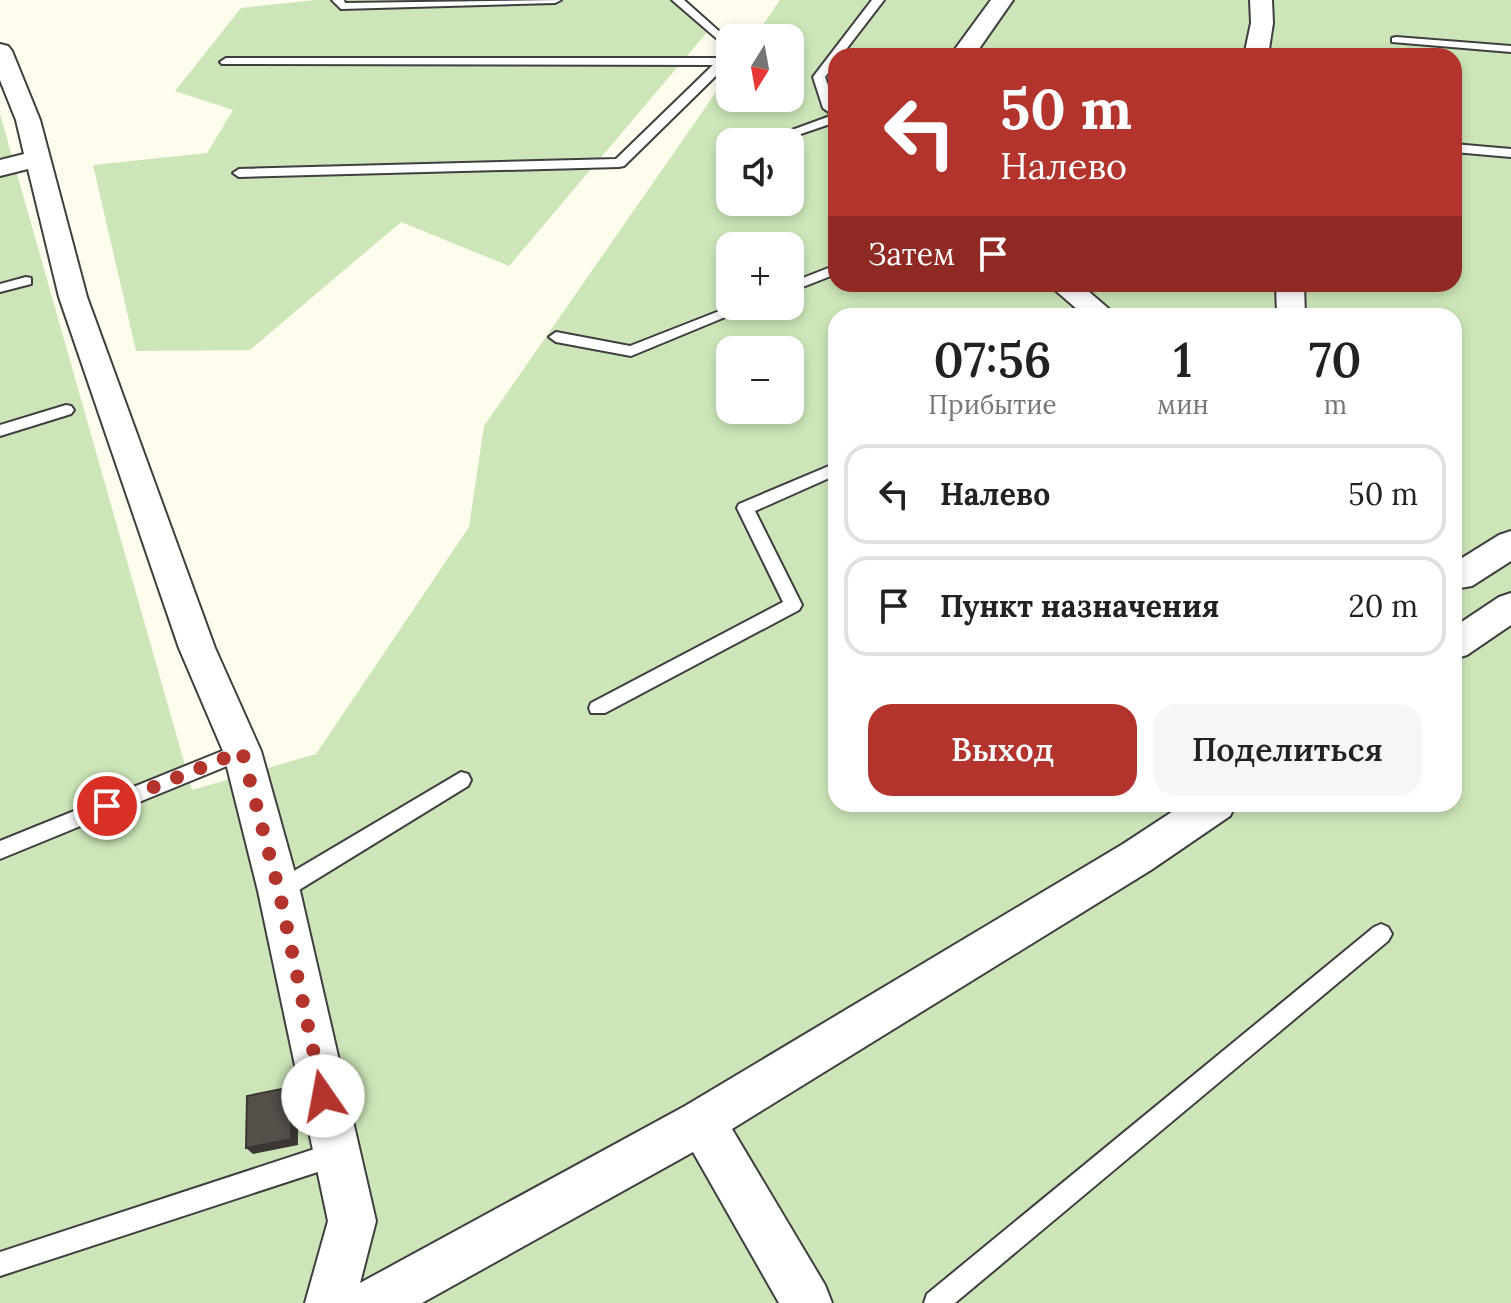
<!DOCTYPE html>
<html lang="ru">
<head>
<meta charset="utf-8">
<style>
  body { margin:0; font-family:Lora,serif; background:#f6f6f6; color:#222; height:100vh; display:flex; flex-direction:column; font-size:30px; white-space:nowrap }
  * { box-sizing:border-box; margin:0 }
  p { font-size:26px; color:#767676 }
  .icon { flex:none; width:44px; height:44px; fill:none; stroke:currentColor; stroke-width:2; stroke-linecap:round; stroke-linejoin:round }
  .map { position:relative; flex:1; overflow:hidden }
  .details { position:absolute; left:828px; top:308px; width:634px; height:504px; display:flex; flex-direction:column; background:#fff; border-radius:24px; box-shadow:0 4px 12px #0003 }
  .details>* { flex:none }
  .top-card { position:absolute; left:828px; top:48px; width:634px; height:244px; border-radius:24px; box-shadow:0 4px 12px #0003; background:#b3342d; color:#fff; overflow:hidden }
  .needle { width:52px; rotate:191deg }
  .fabs { position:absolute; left:716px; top:24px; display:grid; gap:16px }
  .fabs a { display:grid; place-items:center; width:88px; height:88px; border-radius:16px; background:#fff; box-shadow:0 4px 12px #0003; font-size:40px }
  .pin { position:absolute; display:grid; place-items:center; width:68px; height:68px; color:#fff; margin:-34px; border:4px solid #fff; border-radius:50%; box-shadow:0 2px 8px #0007 }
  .me { position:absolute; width:88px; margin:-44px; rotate:348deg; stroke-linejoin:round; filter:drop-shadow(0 0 6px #0008) }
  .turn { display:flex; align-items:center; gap:28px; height:168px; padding:0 40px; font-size:36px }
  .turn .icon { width:104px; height:104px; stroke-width:2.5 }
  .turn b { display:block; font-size:56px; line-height:68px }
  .then { display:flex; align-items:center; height:76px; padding:0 40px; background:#0003; gap:16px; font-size:30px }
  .eta { display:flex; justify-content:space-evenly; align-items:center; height:136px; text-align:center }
  .eta b { font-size:48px; font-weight:600; line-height:56px }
  .cta { display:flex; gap:16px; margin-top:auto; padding:16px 40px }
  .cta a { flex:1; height:92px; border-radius:24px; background:#b3342d; color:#fff; font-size:32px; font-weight:600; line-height:92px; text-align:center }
  .cta a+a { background:#f6f6f6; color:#222 }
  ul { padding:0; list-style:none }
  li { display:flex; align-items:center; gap:24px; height:100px; margin:0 16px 12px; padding:0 24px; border:4px solid #e0e0e0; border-radius:24px }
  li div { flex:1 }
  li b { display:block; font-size:30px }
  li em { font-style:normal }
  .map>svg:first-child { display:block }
  .green { fill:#cce6b9; fill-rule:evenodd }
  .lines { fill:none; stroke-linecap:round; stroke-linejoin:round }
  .lane-casing { stroke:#3f3f3f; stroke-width:4 }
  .street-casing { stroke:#3f3f3f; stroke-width:4 }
  .lane { fill:#fff; fill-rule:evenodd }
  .street { fill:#fff; fill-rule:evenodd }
  .shaded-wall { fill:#3b3733 }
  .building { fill:#544f49; stroke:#3b3733; stroke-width:2 }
  .route { stroke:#b3342d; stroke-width:14; stroke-dasharray:0 25.2 }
</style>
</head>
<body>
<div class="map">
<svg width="1511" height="1303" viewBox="0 0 1511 1303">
  <rect width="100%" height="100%" fill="#fefced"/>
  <!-- green -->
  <path class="green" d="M315,0H687L714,24L509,266L401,222L250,350L136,351L93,165L207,153L233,110L175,91L241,8Z
    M780,0H1511V1303H0V114L192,790L316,754L469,527L484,426L730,72V98H790V38H754ZM836,56H1454V284H836ZM730,142H790V202H730ZM730,246H790V306H730ZM836,316H1454V804H836ZM730,350H790V410H730Z"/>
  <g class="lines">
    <defs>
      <path id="lane" d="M332,0H344L345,3L561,0L555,3L341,9Z
        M672,0H684L730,41V50Z
        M872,0H884L841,56H836V63L825,77L836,107V122L777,142H759L833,115L823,108L813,77Z
        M1396,37L1511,46V52L1392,42V38Z
        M730,51L729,63L624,166L619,167L239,177L233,173L239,169L616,159L713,65L222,64L220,62L226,58H720Z
        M1454,144L1511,149V157L1454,152Z
        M730,154V165H721V159Z
        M836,265V274L790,292V283Z
        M26,277L31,278V284L0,292V284Z
        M732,306H752L631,356L556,342L549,337L556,332L630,346Z
        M66,405L71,406L74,410L71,414L0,436V425Z
        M836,463V475L755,511L802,605L799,610L605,713H591L589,708L591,703L783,602L737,508L739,504Z
        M242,743L249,745L252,751L249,757L0,859V841Z
        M461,772L468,774L471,780L468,786L286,898L279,900L272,898L269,891L272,884Z
        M1381,924L1388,927L1392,934L1388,941L955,1303H924L927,1294L1374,927Z
        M336,1142L344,1146L348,1154L344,1162L336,1166L0,1276V1252Z"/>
      <path id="street" d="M991,0H1013L974,56H950Z
        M1250,0H1272L1273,23L1268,56H1244L1251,23Z
        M0,44L8,46L12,51L40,120L87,297L215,648L261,751L300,891L376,1221L360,1283L685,1106L1123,844L1184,804H1236L1230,816L1151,870L732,1129L825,1285L832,1303H779L693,1152L422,1303H305L328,1221L258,891L223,751L179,648L59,297L28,169L0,176V160L24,154L16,120L0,80Z
        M1048,284H1080L1117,316H1085Z
        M1276,284H1304L1305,316H1277Z
        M1511,531V561L1472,586L1454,589V563L1499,535Z
        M1511,593V625L1467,655L1454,659V627L1499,597Z"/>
    </defs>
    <!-- lane casing -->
    <use href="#lane" class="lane-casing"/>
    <!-- street casing -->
    <use href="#street" class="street-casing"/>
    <!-- lane -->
    <use href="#lane" class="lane"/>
    <!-- street -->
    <use href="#street" class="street"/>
  </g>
  <!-- shaded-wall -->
  <path class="shaded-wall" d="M292,1087L298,1094V1145L253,1154L246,1148Z"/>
  <!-- building -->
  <path class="building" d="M292,1087L291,1139L246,1148L247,1096Z"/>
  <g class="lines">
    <!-- route -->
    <path class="route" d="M107,806L242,751L279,891L323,1096"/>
  </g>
</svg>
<div class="fabs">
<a><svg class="needle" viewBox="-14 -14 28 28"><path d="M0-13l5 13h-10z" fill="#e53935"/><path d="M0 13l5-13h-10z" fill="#767676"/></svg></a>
<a><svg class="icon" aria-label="sound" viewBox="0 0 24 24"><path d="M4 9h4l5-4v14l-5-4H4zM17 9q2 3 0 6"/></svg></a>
<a>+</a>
<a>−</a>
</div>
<div class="pin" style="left:107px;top:806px;background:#d93025"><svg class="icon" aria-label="arrive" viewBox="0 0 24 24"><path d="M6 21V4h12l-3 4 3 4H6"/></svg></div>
<svg class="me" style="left:323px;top:1096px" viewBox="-20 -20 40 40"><circle r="19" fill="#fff"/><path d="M0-13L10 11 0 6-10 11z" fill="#b3342d"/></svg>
<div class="top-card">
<div class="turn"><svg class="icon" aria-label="left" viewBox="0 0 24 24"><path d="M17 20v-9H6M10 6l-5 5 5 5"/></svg><div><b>50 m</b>Налево</div></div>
<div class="then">Затем<svg class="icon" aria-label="arrive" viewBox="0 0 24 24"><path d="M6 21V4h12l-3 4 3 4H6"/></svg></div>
</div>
<section class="details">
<div class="eta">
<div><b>07:56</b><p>Прибытие</p></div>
<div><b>1</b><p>мин</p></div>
<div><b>70</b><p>m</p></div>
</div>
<ul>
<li><svg class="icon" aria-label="left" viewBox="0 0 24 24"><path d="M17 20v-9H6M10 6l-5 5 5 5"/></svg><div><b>Налево</b></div><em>50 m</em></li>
<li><svg class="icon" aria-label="arrive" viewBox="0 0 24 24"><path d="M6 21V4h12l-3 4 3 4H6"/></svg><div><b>Пункт назначения</b></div><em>20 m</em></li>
</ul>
<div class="cta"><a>Выход</a><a>Поделиться</a></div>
</section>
</div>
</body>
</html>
